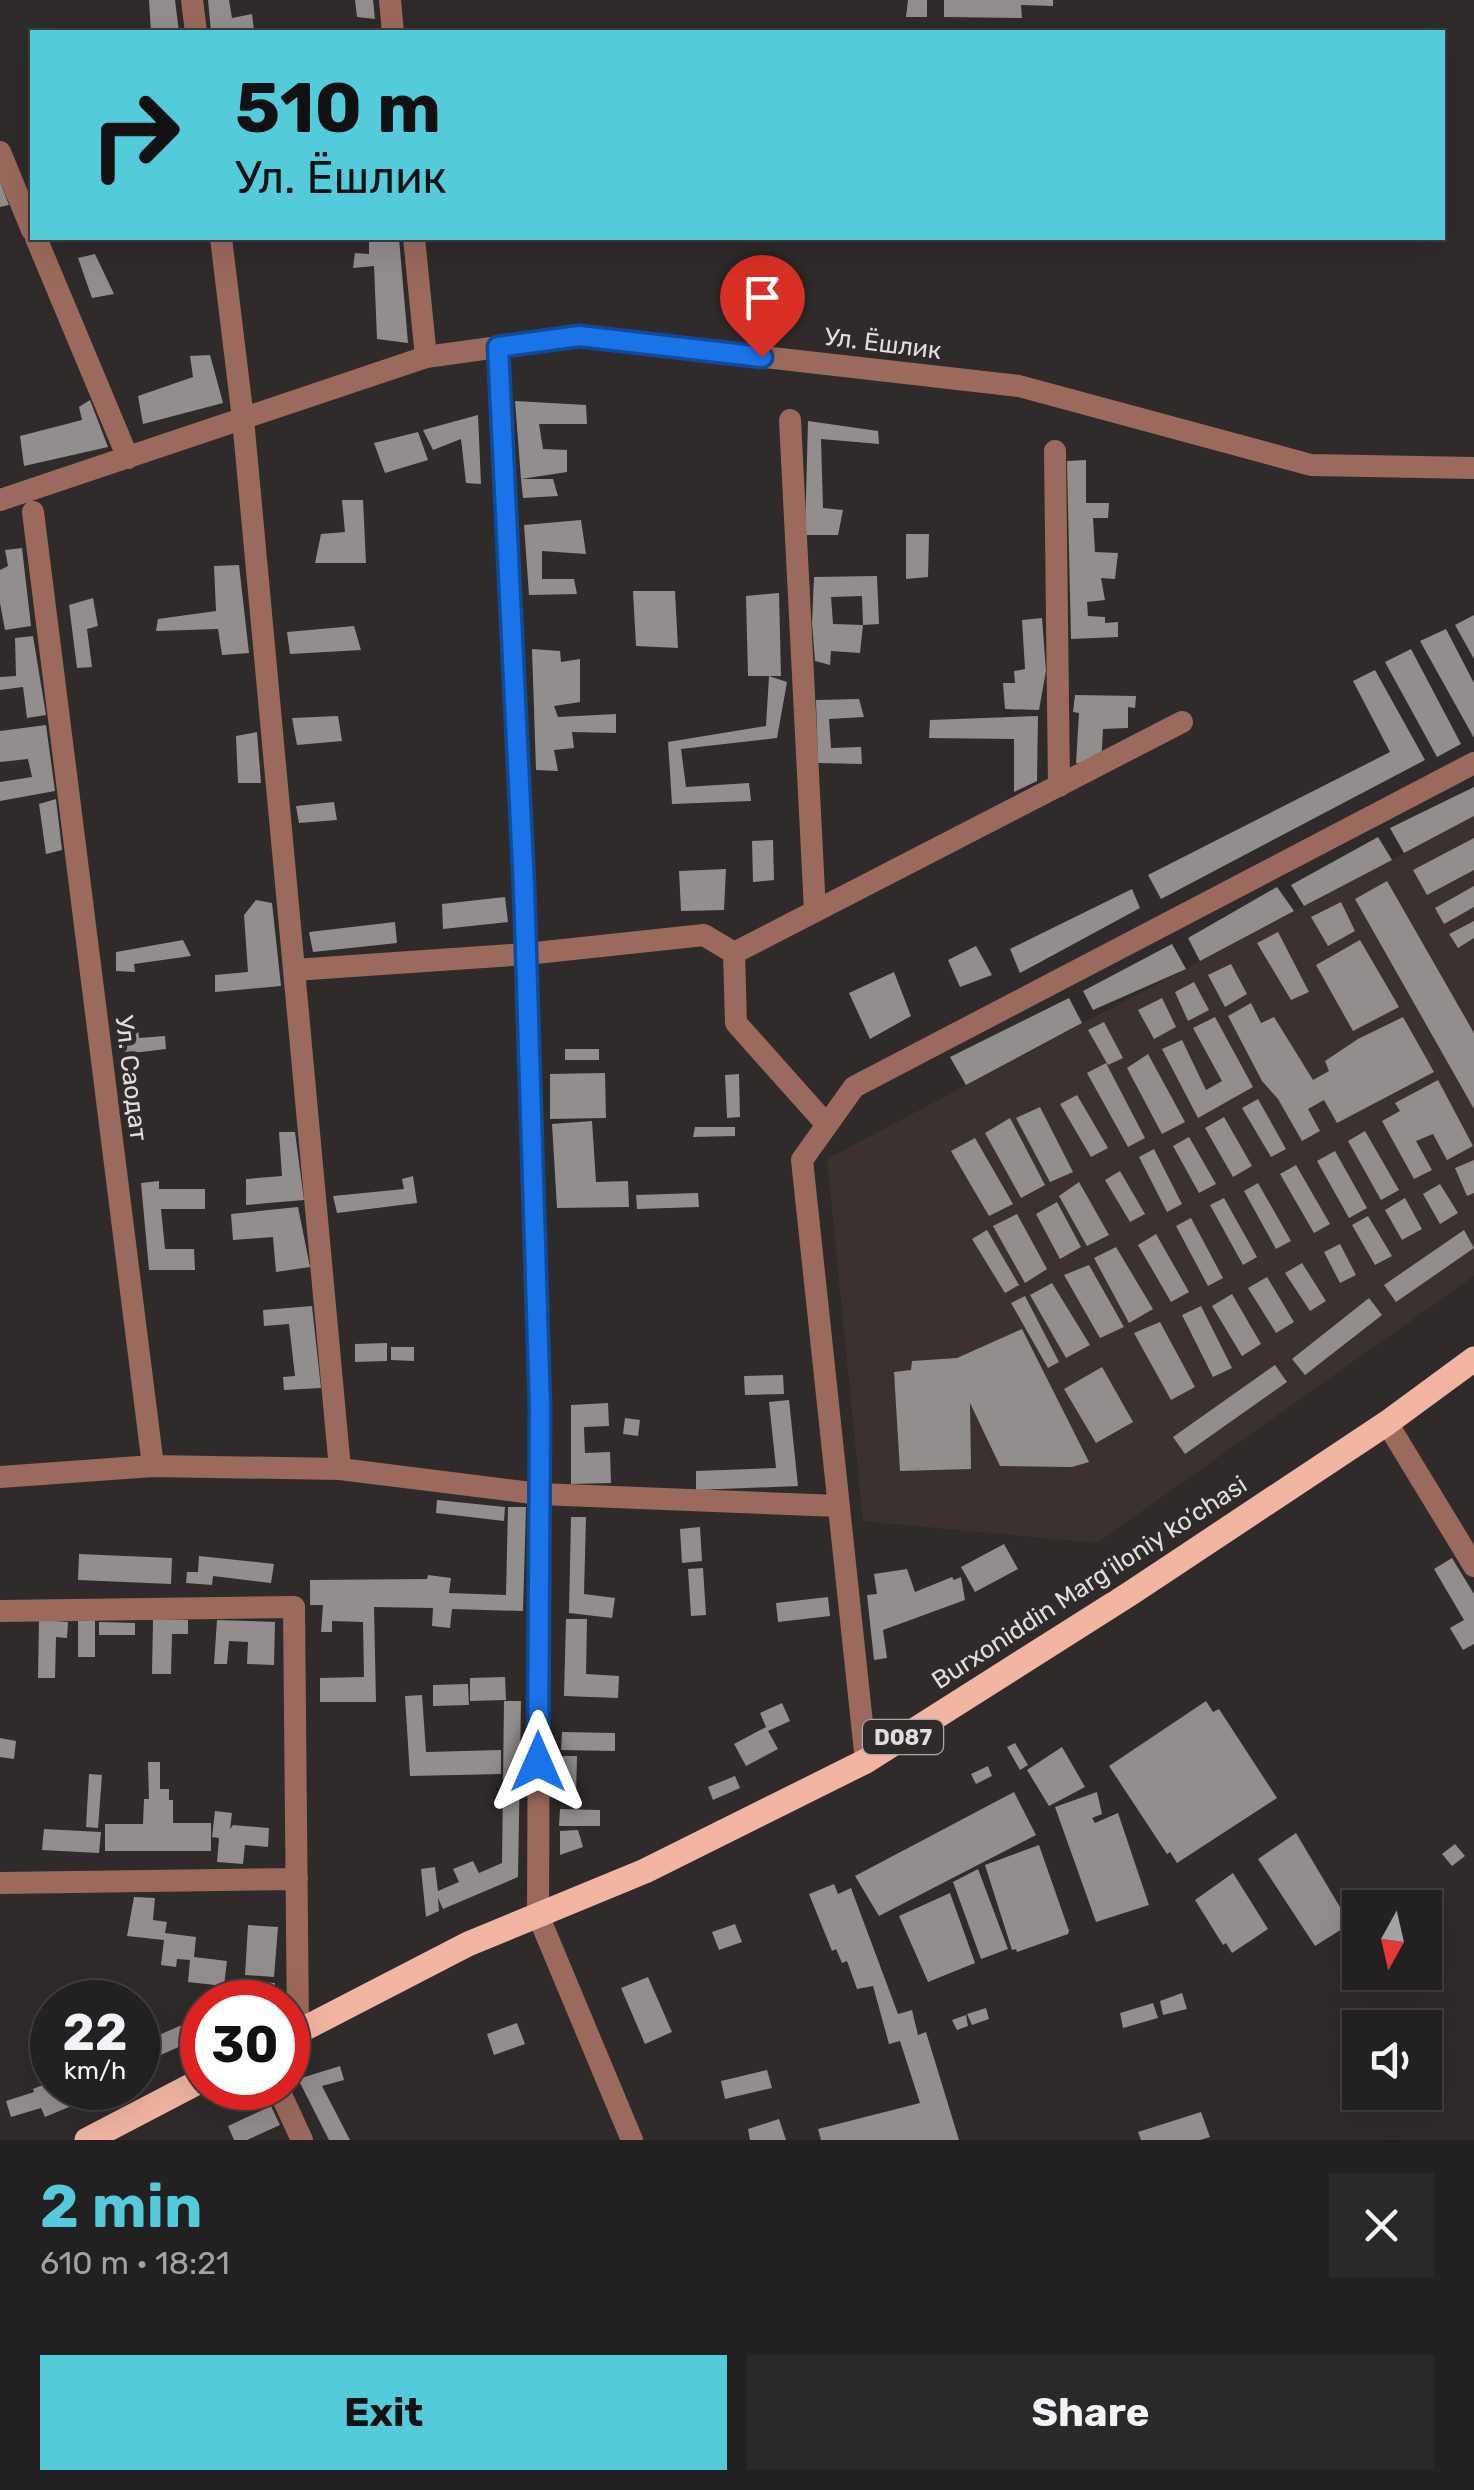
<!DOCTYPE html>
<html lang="en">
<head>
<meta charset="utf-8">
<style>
  body { margin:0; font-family:Rubik,sans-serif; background:#2a2829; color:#f1f3f6; height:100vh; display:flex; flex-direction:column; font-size:38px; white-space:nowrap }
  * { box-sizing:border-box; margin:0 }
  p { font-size:32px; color:#a2a3a5 }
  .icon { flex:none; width:55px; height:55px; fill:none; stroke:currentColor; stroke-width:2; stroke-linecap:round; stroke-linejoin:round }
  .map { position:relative; height:2140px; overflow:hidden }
  .side { display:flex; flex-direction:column; background:#222020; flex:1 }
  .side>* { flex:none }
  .top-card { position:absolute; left:30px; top:30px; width:1415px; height:210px; border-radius:0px; box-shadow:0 10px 40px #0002,0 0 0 2px #3f3e3e; background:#53cbdb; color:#111; overflow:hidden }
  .needle { width:65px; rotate:188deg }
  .tools { position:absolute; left:1342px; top:1890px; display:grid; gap:20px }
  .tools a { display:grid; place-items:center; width:100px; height:100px; border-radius:0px; background:#222020; box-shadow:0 10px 40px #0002,0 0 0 2px #3f3e3e; font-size:50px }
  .speed { position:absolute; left:30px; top:1980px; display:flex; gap:20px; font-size:50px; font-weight:700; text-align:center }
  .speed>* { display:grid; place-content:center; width:130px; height:130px; border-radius:50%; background:#222020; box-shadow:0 10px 40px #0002,0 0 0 2px #3f3e3e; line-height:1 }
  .speed small { font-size:25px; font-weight:400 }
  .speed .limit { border:15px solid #d22; background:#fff; color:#111 }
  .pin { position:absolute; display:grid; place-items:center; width:85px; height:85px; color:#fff; margin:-102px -42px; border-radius:50% 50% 50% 0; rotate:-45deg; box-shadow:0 0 10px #0007 }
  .pin .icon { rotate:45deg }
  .me { position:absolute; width:110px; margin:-55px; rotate:0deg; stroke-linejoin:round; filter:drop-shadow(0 0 8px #0008) }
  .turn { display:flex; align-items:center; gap:35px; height:210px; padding:0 40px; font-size:45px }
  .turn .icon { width:130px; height:130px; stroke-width:2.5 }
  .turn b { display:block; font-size:70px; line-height:85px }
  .round { display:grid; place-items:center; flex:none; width:105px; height:105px; border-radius:0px; background:#2a2829 }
  .head { display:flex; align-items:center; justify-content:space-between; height:170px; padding:0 40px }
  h1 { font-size:60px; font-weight:700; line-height:75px; color:#53cbdb }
  .button { display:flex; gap:20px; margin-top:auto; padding:20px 40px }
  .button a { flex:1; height:115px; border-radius:0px; background:#53cbdb; color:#111; font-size:40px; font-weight:700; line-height:115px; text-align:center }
  .button a+a { background:#2a2829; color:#f1f3f6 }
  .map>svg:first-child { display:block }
  .built { fill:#3b322f }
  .building { fill:#928e8d }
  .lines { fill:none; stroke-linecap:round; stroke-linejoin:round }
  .minor { stroke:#9c6a5c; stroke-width:22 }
  .major { stroke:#f2b5a2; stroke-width:25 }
  .route-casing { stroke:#114b97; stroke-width:25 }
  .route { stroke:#1a73e8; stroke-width:18 }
  .labels { text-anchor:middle; stroke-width:10; stroke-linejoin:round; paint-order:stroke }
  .shield { fill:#2e2b2a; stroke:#aba8a7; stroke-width:2.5 }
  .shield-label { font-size:22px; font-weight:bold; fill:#e0dedd }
  .street-label { font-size:25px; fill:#e0dedd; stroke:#2e2b2a }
</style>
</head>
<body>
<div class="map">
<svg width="1474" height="2140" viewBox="0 0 1474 2140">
  <rect width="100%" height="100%" fill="#2e2b2a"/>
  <!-- built -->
  <path class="built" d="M1474,816V1276L1097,1543L863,1521L827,1159Z"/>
  <!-- building -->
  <path class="building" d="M149,0H175L179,32H151Z
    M208,0H229L232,18L252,14L254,30L211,32Z
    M355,0H373L375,19L357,17Z
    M908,0H927V17H906Z
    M944,0H1053V6L1021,5L1022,18L944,17Z
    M0,181L9,205L0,207Z
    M369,238H399L408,343L377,339L374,266L353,268L355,253L369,254Z
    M95,254L114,294L92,298L78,258Z
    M210,355L223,403L143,424L138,396L193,377L190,356Z
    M90,400L108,447L24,466L20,436L82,420L79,407Z
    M515,401L586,405L587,424H539L543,449L567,450V472L521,479Z
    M478,415L481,484L466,483L461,439L433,450L423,430Z
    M808,421L878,431L879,444L821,439L823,508L843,510L838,535H805Z
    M418,432L428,460L385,473L374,443Z
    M1086,460V503H1109L1108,518H1093L1095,552L1118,553L1115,579L1101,578L1105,600L1087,602L1088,616L1105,617V623L1118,622V637L1071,639L1067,461Z
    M521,479H553L558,496L523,498Z
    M342,500H363L366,563H315L321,534L345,532Z
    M581,520L586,554L542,551V579H574L577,594L529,595L524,525Z
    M906,534H929L928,577L906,579Z
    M22,548L31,626L5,630L0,603V570L8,566L5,550Z
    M239,565L249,653L222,655L218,629L156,631L158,619L216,611L214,566Z
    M877,576L879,624L863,625L862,596L831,597L833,624L863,625L860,653L831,651L830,665L815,661L812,623L814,577Z
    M633,591H675L678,648L636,646Z
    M779,593L781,676H748L746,596Z
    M93,598L98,626L87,629L92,667L77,668L69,605Z
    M1474,615V659L1455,625Z
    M1042,618L1046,671L1039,710L1005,709L1003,683H1015L1014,671L1025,669L1022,620Z
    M354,626L361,650L290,654L287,632Z
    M1446,629L1474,683V738L1420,641Z
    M33,636L46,715L27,718L23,687L0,690V677L16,676L15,638Z
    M532,649L560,651L561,662L580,659V702L554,706L558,717L616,714V733L572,732L574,748L554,750L558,771L536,770Z
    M1411,649L1461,744L1437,757L1385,662Z
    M1375,670L1425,760L1161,899L1148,875L1390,752L1353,681Z
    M769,676L787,682L777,738L681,749L686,787L749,783L751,801L672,804L668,742L766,726Z
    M1075,695L1136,696L1135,708L1128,707V728L1103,729L1101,764L1076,763L1079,713L1073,712Z
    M859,699L864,717L829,719L831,748L861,747L862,764L818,763L816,700Z
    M338,716L342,741L297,745L292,718Z
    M1038,716L1037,781L1014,792V739L929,738L930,720Z
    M46,725L55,791L0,801V782L32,777L28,759L0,762V731Z
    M257,732L261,783H238L236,736Z
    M1474,787V816L1404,853L1390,828Z
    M56,799L62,850L46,854L39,804Z
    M334,802L337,820L299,823L296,806Z
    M1378,837L1392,860L1304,906L1291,885Z
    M1474,838V870L1427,895L1413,870Z
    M773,840L774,880L753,882L752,841Z
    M726,869L724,910L681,911L679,871Z
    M1387,881L1474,1033V1109L1355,899Z
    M1474,886V907L1444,924L1435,908Z
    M1277,887L1294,911L1200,961L1188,938Z
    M1132,889L1140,908L1020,973L1010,949Z
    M505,897L508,922L443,929L442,904Z
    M256,900L272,903L281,986L215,992V975L248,972L244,915Z
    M1341,902L1355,931L1328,946L1311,917Z
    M1474,921V938L1458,948L1449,934Z
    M395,922L397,943L313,952L309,932Z
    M1278,932L1309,992L1291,1000L1257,943Z
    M183,940L191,956L134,964L135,972L116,971V952Z
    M1360,940L1399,1007L1353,1031L1316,965Z
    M1172,944L1186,969L1093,1010L1083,991Z
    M976,946L992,975L960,987L948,960Z
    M1231,964L1247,994L1225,1007L1208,975Z
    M894,972L911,1016L870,1039L849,993Z
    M1194,982L1209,1010L1188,1021L1175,992Z
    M1069,998L1082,1023L966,1085L950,1057Z
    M1162,998L1176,1027L1154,1039L1138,1010Z
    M1251,1003L1261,1023L1274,1017L1313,1080L1329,1071L1325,1061L1358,1039L1403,1017L1434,1072L1337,1123L1324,1100L1308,1109L1320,1131L1302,1141L1278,1099L1262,1081L1228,1016Z
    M1215,1017L1253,1087L1198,1118L1162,1049L1182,1040L1206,1090L1222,1081L1193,1028Z
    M1104,1022L1123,1058L1108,1065L1088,1030Z
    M121,1028H138L139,1038L165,1036L166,1049L124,1054Z
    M565,1049H599V1060H565Z
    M1148,1054L1185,1122L1162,1134L1127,1068Z
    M1106,1063L1145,1138L1128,1147L1087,1073Z
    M605,1073L606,1118L550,1119V1074Z
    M739,1074L740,1117L727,1118L725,1075Z
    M1438,1080L1473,1146L1447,1160L1433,1134L1416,1141L1432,1170L1414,1179L1382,1121L1400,1111L1395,1103Z
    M1077,1095L1108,1148L1091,1157L1060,1104Z
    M1258,1099L1286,1149L1271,1157L1242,1108Z
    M1040,1107L1073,1172L1050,1182L1016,1118Z
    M1224,1117L1252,1166L1233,1177L1205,1128Z
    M1010,1118L1045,1185L1021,1198L985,1133Z
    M592,1121L596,1182L628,1181L629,1207L557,1208L552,1124Z
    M695,1127H735V1136L693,1137Z
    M1365,1131L1399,1190L1381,1200L1348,1141Z
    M279,1132H295L304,1200L246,1205V1179L282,1176Z
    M1189,1137L1216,1184L1199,1193L1173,1146Z
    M975,1138L1013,1204L989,1216L951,1151Z
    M1154,1149L1182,1204L1167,1212L1139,1157Z
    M1335,1151L1367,1208L1349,1218L1317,1161Z
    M1474,1160V1193L1467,1196L1455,1168Z
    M1296,1165L1330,1224L1314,1233L1280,1174Z
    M1120,1171L1145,1214L1130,1222L1105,1180Z
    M413,1176L417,1203L337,1213L333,1196L404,1189L402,1179Z
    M159,1181V1189H205V1209H161L165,1249H194L195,1270H149L141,1183Z
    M1079,1182L1109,1235L1087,1246L1059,1196Z
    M1258,1183L1291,1241L1276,1249L1244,1191Z
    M1440,1184L1458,1213L1440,1224L1423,1194Z
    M698,1193L699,1207L637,1209L636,1195Z
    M1224,1198L1257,1257L1243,1265L1210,1205Z
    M1405,1198L1422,1229L1402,1240L1385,1210Z
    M1057,1202L1081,1247L1060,1259L1036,1214Z
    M298,1207L310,1267L276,1272L273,1237L233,1240L231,1214Z
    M1017,1214L1047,1269L1025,1283L993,1226Z
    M1368,1216L1392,1256L1375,1265L1352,1225Z
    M1191,1218L1223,1278L1208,1286L1176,1226Z
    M987,1230L1019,1285L1005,1293L972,1239Z
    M1464,1230L1474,1248L1396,1302L1384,1285Z
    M1156,1234L1189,1292L1171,1302L1138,1245Z
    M1340,1244L1356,1275L1340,1283L1324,1252Z
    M1116,1247L1153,1309L1129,1323L1094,1258Z
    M1302,1263L1326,1301L1310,1311L1285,1273Z
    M1089,1265L1124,1327L1100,1338L1064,1275Z
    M1267,1277L1294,1322L1276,1333L1248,1288Z
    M1052,1283L1090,1345L1066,1358L1030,1295Z
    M1232,1294L1261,1344L1242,1356L1212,1306Z
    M1025,1296L1059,1362L1048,1368L1011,1303Z
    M1369,1298L1382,1315L1305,1375L1292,1359Z
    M312,1306L321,1388L284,1390L283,1377L295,1376L289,1324L264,1326L263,1310Z
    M1201,1306L1232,1368L1213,1377L1182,1315Z
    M1160,1322L1195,1387L1171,1400L1134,1333Z
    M1022,1329L1089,1462L1072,1467L1000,1466L970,1403L971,1469L900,1471L894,1372L911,1370L912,1361L957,1358Z
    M387,1343V1361L355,1362V1344Z
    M391,1347H414V1361L391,1360Z
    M1275,1365L1287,1382L1185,1454L1173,1437Z
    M1102,1367L1133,1422L1096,1443L1064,1389Z
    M783,1375L784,1394L745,1395L744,1376Z
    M789,1400L798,1486L696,1490V1471L776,1468L769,1402Z
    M608,1403L609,1426L584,1427L585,1453L610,1452L611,1483L571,1484V1405Z
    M625,1418L640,1420L638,1436L623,1434Z
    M437,1500L505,1507L504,1521L436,1513Z
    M508,1507H526L523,1611L452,1609L450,1628L432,1626L433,1608L374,1607L376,1702H320V1678L364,1677L363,1622L332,1621V1632H321L323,1605H310V1580L427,1579L428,1575L451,1578L449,1593L506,1595Z
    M571,1517H586L584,1594L615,1598L612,1618L569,1613Z
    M700,1527L702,1561L682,1563L680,1529Z
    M1004,1544L1018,1569L975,1592L961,1567Z
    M79,1554L172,1558L171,1584L78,1580Z
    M199,1556L274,1564L271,1583L213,1576L212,1585L186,1583L187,1572H198Z
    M1452,1558L1474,1594V1644L1463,1650L1450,1628L1464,1620L1434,1569Z
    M703,1568L706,1615L691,1616L688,1569Z
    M907,1569L915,1592L952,1577L954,1580L961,1577L965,1600L883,1630L887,1658L874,1660L867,1595L877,1594L874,1574Z
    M828,1597L830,1616L778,1622L776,1603Z
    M153,1619L188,1620V1634H172L171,1674H152Z
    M566,1619H587L586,1674L619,1676L618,1698L564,1696Z
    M39,1620L68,1622L67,1638L56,1637L55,1678H38Z
    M95,1620V1657H78V1621Z
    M217,1620L275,1622L274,1665L247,1664L248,1642L229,1641L227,1664H214Z
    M99,1622L135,1623V1635H99Z
    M505,1677L506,1700L470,1701V1678Z
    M468,1684L469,1705L433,1706V1685Z
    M422,1695L426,1752L501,1750V1774L410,1776L405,1696Z
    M504,1701H521L518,1877L443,1909L438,1898L439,1911L426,1917L421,1869L435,1867L438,1891L459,1882L453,1869L473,1861L479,1873L502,1863Z
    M1206,1701L1213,1712L1219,1709L1277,1798L1177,1863L1170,1852L1167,1854L1109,1766Z
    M782,1703L790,1721L768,1731L778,1749L746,1766L734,1744L766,1727L760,1713Z
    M562,1732L615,1733V1751L561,1750Z
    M0,1738L16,1741L14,1759L0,1757Z
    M1015,1743L1028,1765L1020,1770L1007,1747Z
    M1062,1747L1085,1787L1049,1806L1027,1770Z
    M558,1756H577L576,1798H558Z
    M148,1762H160V1789H169V1800H173V1823H211V1851H105V1824H143L144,1799H149Z
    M988,1766L992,1776L976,1784L971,1774Z
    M89,1774L102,1775L98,1828L86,1827Z
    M735,1776L740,1788L713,1800L708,1787Z
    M1014,1792L1036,1835L879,1916L855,1876Z
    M1097,1792L1102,1814L1092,1818L1095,1823L1118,1813L1149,1905L1096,1922L1055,1807Z
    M560,1809L600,1810V1826H559Z
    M215,1811L232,1813L230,1829L233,1825L269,1828L268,1847L245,1845L243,1864L217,1862L219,1838L212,1837Z
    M44,1829L101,1832L99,1853L42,1850Z
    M578,1830L583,1847L560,1855V1831Z
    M1296,1833L1350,1924L1315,1946L1258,1859Z
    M1455,1844L1465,1856L1452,1866L1442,1854Z
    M1039,1845L1069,1931L1068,1934L1017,1952L1016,1949L1012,1950L985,1865Z
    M978,1869L1008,1949L981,1959L953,1882Z
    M1233,1873L1268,1929L1232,1953L1226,1943L1223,1945L1195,1900Z
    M834,1884L838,1894L851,1888L898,2014L912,2010L918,2035L926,2032L959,2140H821L818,2129L920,2103L900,2041L889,2044L873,1986L857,1989L847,1961L842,1963L836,1949L832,1951L809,1894Z
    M950,1893L975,1963L928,1982L899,1916Z
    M134,1897L155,1898L153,1920L167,1922L165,1933L196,1937L194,1957L227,1961L224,1986L188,1982L190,1960L177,1959L176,1967L161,1965L164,1940L127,1936Z
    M735,1924L742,1942L719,1950L712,1932Z
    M248,1925L278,1927L274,1977L245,1975Z
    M648,1977L672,2032L645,2044L621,1988Z
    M230,1980L275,1983L273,2002L229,2001Z
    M1182,1993L1187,2009L1163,2015L1160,2001Z
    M1153,2003L1158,2018L1123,2028L1120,2013Z
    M986,2008L989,2019L972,2025L967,2014Z
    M966,2015L968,2026L957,2030L952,2020Z
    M517,2023L525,2044L494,2055L487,2034Z
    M182,2025L190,2042L138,2065V2044Z
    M340,2066L344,2080L322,2086L350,2140H329L298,2079Z
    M767,2070L772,2088L725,2099L721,2081Z
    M52,2081V2088H81L86,2100L45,2117L41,2108L11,2117L6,2101L34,2092L33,2089Z
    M271,2106L280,2125L247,2140H234L228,2126Z
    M1201,2112L1210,2137L1200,2140H1141L1138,2132Z
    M779,2119L786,2140H750L748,2129Z"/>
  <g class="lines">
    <!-- minor -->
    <path class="minor" d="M192,0L196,32
      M390,0L393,32
      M0,152L32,230
      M36,238L128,458
      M221,238L243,419L294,970
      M414,238L426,357
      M498,347L524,887L540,1408L538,1915L632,2140
      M790,420L815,911
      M1055,451L1059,786
      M0,500L426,357L579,336L1019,386L1311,465L1474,468
      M33,512L153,1466L340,1469
      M734,953L704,935L526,954L294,970L340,1469L540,1494L839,1506
      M827,1125L736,1023L734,953L1182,722
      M1387,1423L1474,1566
      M0,1477L153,1466
      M0,1611L294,1607L298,2031
      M866,1761L802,1160L854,1087L1474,763
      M0,1883L297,1879
      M278,2088L302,2140"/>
    <!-- major -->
    <path class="major" d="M288,2037L468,1944L645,1871L866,1761L1131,1593L1387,1423L1474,1359
      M87,2140L202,2080"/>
  </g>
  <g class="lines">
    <defs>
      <path id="route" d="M538,1762L540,1408L524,887L498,347L579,336L762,357"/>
    </defs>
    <!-- route casing -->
    <use href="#route" class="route-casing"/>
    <!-- route -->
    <use href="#route" class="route"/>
  </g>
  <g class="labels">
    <!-- shield labels -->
    <rect class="shield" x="863" y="1720" width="80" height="34" rx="8"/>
    <g class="shield-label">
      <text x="903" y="1745">D087</text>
    </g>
    <!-- street labels -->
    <g class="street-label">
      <text transform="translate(883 343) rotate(7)" y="9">Ул. Ёшлик</text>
      <text transform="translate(132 1078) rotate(83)" y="9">Ул. Саодат</text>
      <text transform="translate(1089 1582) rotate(-33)" y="9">Burxoniddin Marg’iloniy ko’chasi</text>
    </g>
  </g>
</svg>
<div class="tools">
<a><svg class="needle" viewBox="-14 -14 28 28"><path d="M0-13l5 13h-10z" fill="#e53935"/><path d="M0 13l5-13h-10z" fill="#a2a3a5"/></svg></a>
<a><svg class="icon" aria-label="sound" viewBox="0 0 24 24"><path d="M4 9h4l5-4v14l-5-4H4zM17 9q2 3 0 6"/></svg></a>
</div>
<div class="speed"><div>22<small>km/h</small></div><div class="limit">30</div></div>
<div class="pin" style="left:762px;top:357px;background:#d93025"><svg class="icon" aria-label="arrive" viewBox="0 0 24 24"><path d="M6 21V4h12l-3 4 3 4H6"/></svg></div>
<svg class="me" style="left:538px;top:1762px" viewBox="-20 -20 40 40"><path d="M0-17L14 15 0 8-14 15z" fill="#1a73e8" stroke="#fff" stroke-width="4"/></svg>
<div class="top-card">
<div class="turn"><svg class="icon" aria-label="right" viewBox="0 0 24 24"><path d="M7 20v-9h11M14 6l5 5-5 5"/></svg><div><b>510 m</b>Ул. Ёшлик</div></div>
</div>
</div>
<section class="side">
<div class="head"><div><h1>2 min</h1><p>610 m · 18:21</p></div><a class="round"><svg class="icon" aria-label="close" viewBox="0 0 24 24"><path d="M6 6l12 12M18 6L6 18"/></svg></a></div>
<div class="button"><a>Exit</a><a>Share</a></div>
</section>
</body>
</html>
